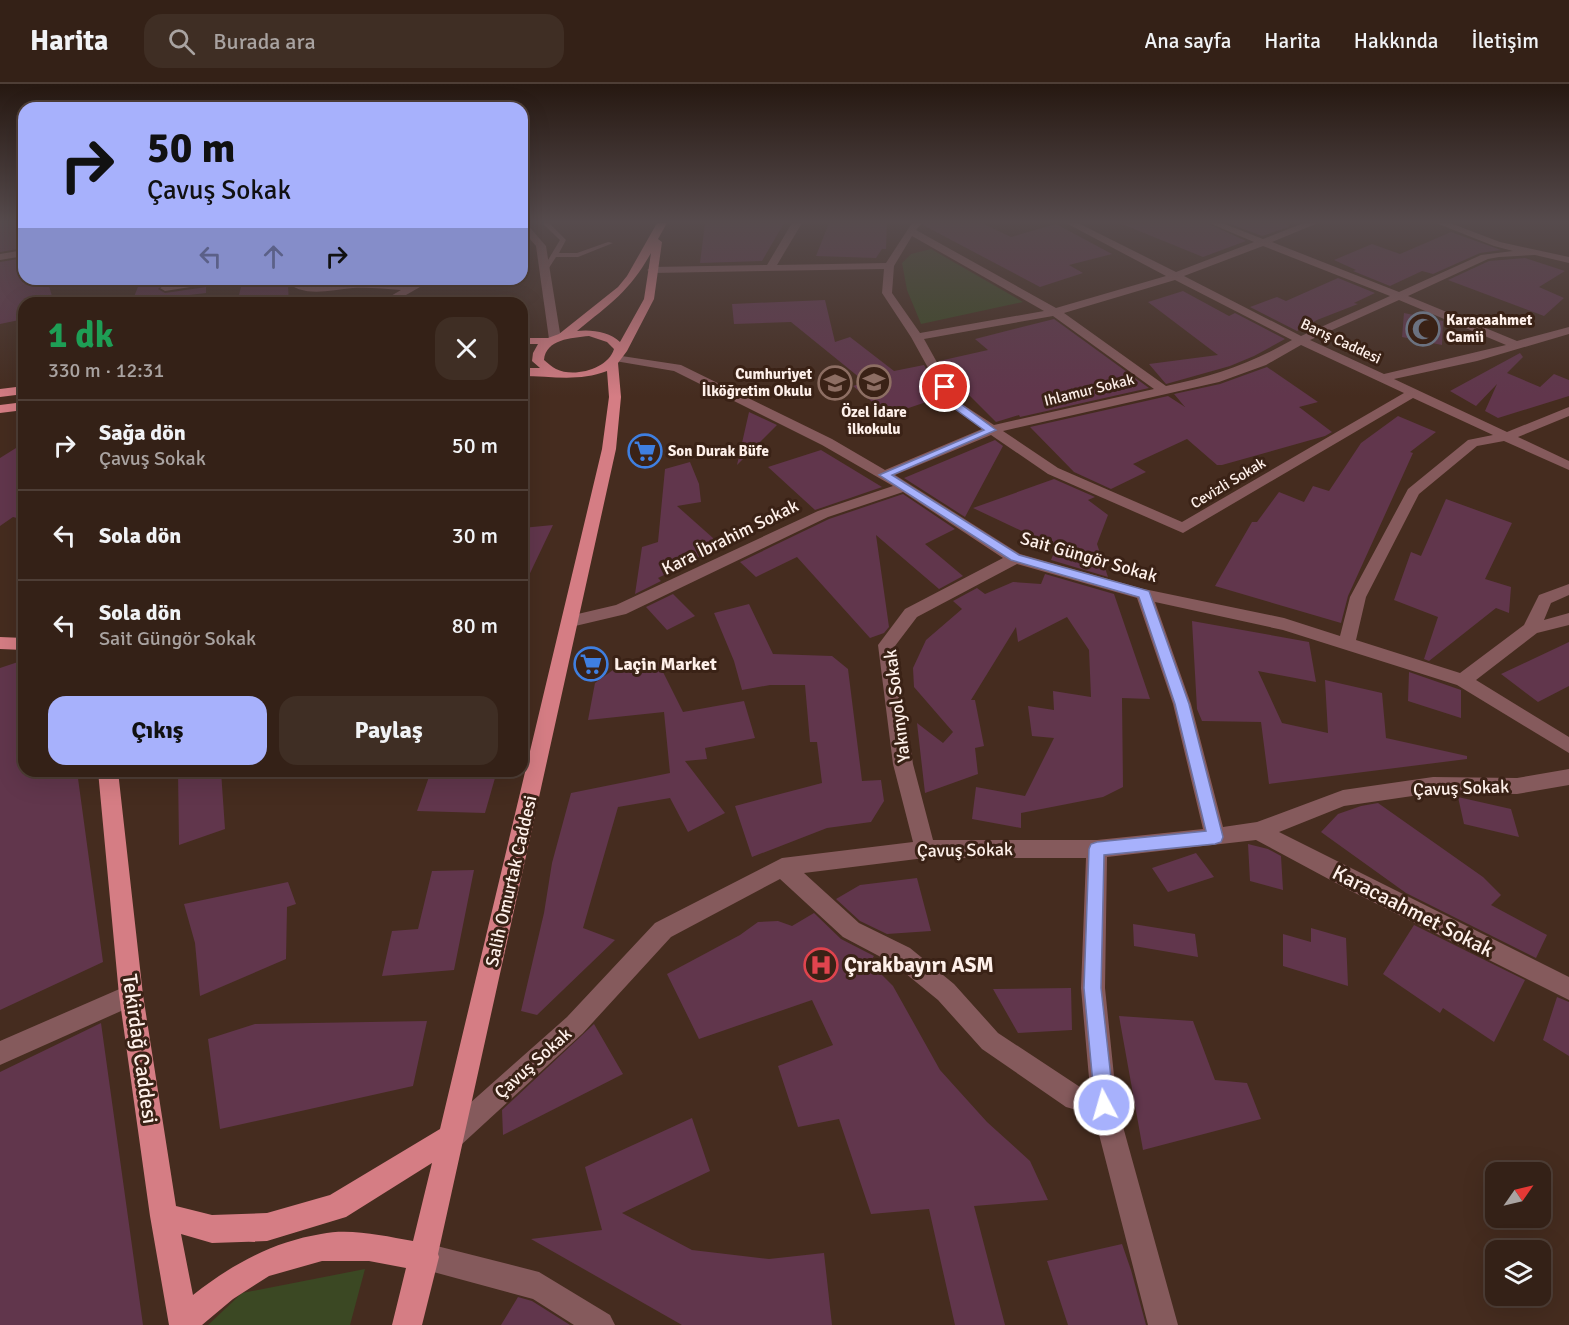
<!DOCTYPE html>
<html lang="tr">
<head>
<meta charset="utf-8">
<style>
  body { margin:0; font-family:Signika,sans-serif; background:#3f2e24; color:#f1f3f6; height:100vh; display:flex; flex-direction:column; font-size:22px; white-space:nowrap }
  * { box-sizing:border-box; margin:0 }
  p { font-size:20px; color:#a9a3a1 }
  .icon { flex:none; width:33px; height:33px; fill:none; stroke:currentColor; stroke-width:2; stroke-linecap:round; stroke-linejoin:round }
  .map { position:relative; flex:1; overflow:hidden }
  .drawer { position:absolute; left:18px; top:213px; width:510px; height:480px; display:flex; flex-direction:column; background:#342117; border-radius:18px; box-shadow:0 6px 24px #0002,0 0 0 2px #4e3e36 }
  .drawer>* { flex:none }
  .hud { position:absolute; left:18px; top:18px; width:510px; height:183px; border-radius:18px; box-shadow:0 6px 24px #0002,0 0 0 2px #4e3e36; background:#a7b1fc; color:#111; overflow:hidden }
  .needle { width:39px; rotate:56deg }
  .tools { position:absolute; left:1485px; top:1078px; display:grid; gap:12px }
  .tools a { display:grid; place-items:center; width:66px; height:66px; border-radius:12px; background:#342117; box-shadow:0 6px 24px #0002,0 0 0 2px #4e3e36; font-size:30px }
  .pin { position:absolute; display:grid; place-items:center; width:51px; height:51px; color:#fff; margin:-26px; border:3px solid #fff; border-radius:50%; box-shadow:0 2px 6px #0007 }
  .me { position:absolute; width:66px; margin:-33px; rotate:354deg; stroke-linejoin:round; filter:drop-shadow(0 0 4px #0008) }
  .turn { display:flex; align-items:center; gap:21px; height:126px; padding:0 30px; font-size:27px }
  .turn .icon { width:78px; height:78px; stroke-width:2.5 }
  .turn b { display:block; font-size:42px; line-height:51px }
  .lanes { display:flex; align-items:center; height:57px; padding:0 30px; background:#0003; justify-content:center; gap:30px; direction:ltr }
  .lanes .off { opacity:.35 }
  .round { display:grid; place-items:center; flex:none; width:63px; height:63px; border-radius:18px; background:#3f2e24 }
  .summary { display:flex; align-items:center; justify-content:space-between; height:102px; padding:0 30px }
  h1 { font-size:36px; font-weight:800; line-height:45px; color:#1e9e55 }
  .button { display:flex; gap:12px; margin-top:auto; padding:12px 30px }
  .button a { flex:1; height:69px; border-radius:18px; background:#a7b1fc; color:#111; font-size:24px; font-weight:800; line-height:69px; text-align:center }
  .button a+a { background:#3f2e24; color:#f1f3f6 }
  ul { padding:0; list-style:none }
  li { display:flex; align-items:center; gap:18px; height:90px; padding:0 30px; border-top:2px solid #4e3e36 }
  li div { flex:1 }
  li b { display:block; font-size:22px }
  li em { font-style:normal }
  header { display:flex; align-items:center; gap:36px; box-sizing:border-box; height:84px; padding:0 30px; background:#342117; border-bottom:2px solid #4e3e36 }
  header strong { font-size:28px }
  nav { display:flex; gap:33px; margin-inline-start:auto; font-size:21px }
  .search { width:420px; height:54px; background:#3f2e24; display:flex; align-items:center; gap:15px; box-sizing:border-box; padding:0 21px; border-radius:18px; color:#a9a3a1; font-size:22px }
  .map>svg:first-child { display:block }
  .green { fill:#3b4823 }
  .building { fill:#61364c }
  .lines { fill:none; stroke-linecap:round; stroke-linejoin:round }
  .lane { fill:#855a5c; fill-rule:evenodd }
  .street { fill:#855a5c; fill-rule:evenodd }
  .primary { fill:#d57d84; fill-rule:evenodd }
  .route { fill:#a7b1fc; stroke:#6d73a4; stroke-width:1.5 }
  .labels { text-anchor:middle; stroke-width:6; stroke-linejoin:round; paint-order:stroke }
  .far-poi-label { font-size:15px; font-weight:bold; fill:#fef0ea; stroke:#3a2216; text-anchor:start }
  .far-street-label { font-size:15px; fill:#fef0ea; stroke:#3a2216 }
  .street-label { font-size:18px; fill:#fef0ea; stroke:#3a2216 }
  .poi-label { font-size:18px; font-weight:bold; fill:#fef0ea; stroke:#3a2216; text-anchor:start }
  .near-street-label { font-size:21px; fill:#fef0ea; stroke:#3a2216 }
  .near-poi-label { font-size:21px; font-weight:bold; fill:#fef0ea; stroke:#3a2216; text-anchor:start }
</style>
</head>
<body>
<header>
<strong>Harita</strong>
<div class="search"><svg class="icon" aria-label="search" viewBox="0 0 24 24"><circle cx="10" cy="10" r="6"/><path d="M15 15l6 6"/></svg>Burada ara</div>
<nav><a>Ana sayfa</a><a>Harita</a><a>Hakkında</a><a>İletişim</a></nav>
</header>
<div class="map">
<svg width="1569" height="1241" viewBox="0 0 1569 1241">
  <rect width="100%" height="100%" fill="#452c1f"/>
  <!-- green -->
  <path class="green" d="M931,165L1023,218L921,240L907,206L902,179L911,170Z
    M365,1185L350,1241H208L242,1209Z"/>
  <!-- building -->
  <path class="building" d="M0,139H24V164L0,168Z
    M705,139H784L762,177L700,179Z
    M829,139H887L886,165H882L876,174L816,172Z
    M924,139H982L1011,153L1056,140L1112,170L1069,181L1083,189L1040,203L923,141Z
    M1207,139L1246,157L1203,173L1122,140Z
    M1228,139H1288L1289,143L1262,152Z
    M1451,148L1501,166L1480,169L1433,190L1422,187L1390,202L1353,187L1356,186L1334,176L1372,160L1400,170Z
    M24,174V195H47L54,219H24V235L0,240V178Z
    M1525,174L1565,187L1539,203L1564,214L1544,232L1448,196L1489,177Z
    M1338,194L1375,209L1354,219L1358,220L1317,236L1297,247L1250,223L1277,213L1286,217Z
    M141,195H188L165,199L158,205L165,209L206,203V209L132,218Z
    M243,195H282L288,201L289,219H237Z
    M1183,207L1229,232L1235,229L1285,255L1254,272L1230,282L1166,300L1149,280L1218,271L1148,218Z
    M825,216L835,258L850,253L894,287L924,281L941,313L888,331L853,302L865,298L791,238L734,240L732,220Z
    M1404,229L1443,237L1442,261L1402,253Z
    M1054,235L1149,304L1020,333L1019,331L996,338L963,305L956,308L939,277L988,266L975,255Z
    M1520,269L1523,273L1507,289L1540,303L1554,290L1569,296V312L1498,334L1485,327L1497,300L1476,322L1450,307Z
    M1267,283L1318,318L1299,323L1332,348L1325,352L1222,381H1217L1187,355L1133,380L1146,388L1111,405L1074,388L1030,343L1168,312L1185,323L1174,310L1220,300Z
    M749,328L777,341L737,381Z
    M1398,332L1436,348L1410,368L1413,369L1348,512L1341,539L1215,502L1252,438H1257L1279,408L1304,418L1313,402L1329,407L1361,359Z
    M995,356L1003,362L965,433L904,394Z
    M24,359V436L13,433L0,442V374Z
    M821,366L882,403L888,401L815,426L768,383Z
    M690,378L699,400L701,418L677,422L722,462L658,494L661,497L635,510L642,463L658,458L665,385Z
    M1054,395L1095,413L1088,416L1108,431L1097,460L1108,493L1051,476L1057,461L1023,449L1024,448L973,424Z
    M903,410L955,445L925,460L963,492L939,505L876,451L889,543L884,549L870,554L797,473L756,493L740,478L829,435Z
    M1446,415L1512,439L1485,495L1511,503L1509,529L1496,524L1429,577L1424,575L1438,533L1394,516L1411,468L1421,472Z
    M553,441L522,506V444Z
    M1045,490L1114,510L1150,615L1122,614L1123,703L1103,713L1021,729V744L972,735L976,703L1025,712L1054,654L1032,652L1028,622L1054,626L1053,607L1091,613L1089,566L1067,533L1018,558L1016,543L971,616H975L984,662L975,664L978,690L925,709L917,639L943,659L953,648L914,603L913,584L926,556L962,525L953,517L977,504L985,510L1013,498L1041,500Z
    M673,510L695,532L667,546L646,523Z
    M749,520L773,570L832,572L848,585L862,697L881,696L884,717L871,738L827,744L752,773L735,722L822,699L817,658H810L805,601H770L742,606L734,577L714,529Z
    M1192,537L1309,558L1316,598L1258,587L1282,639L1328,649L1325,596L1382,609L1386,654L1467,672V675L1269,700L1261,638L1202,637L1197,625Z
    M1569,558V602L1538,618L1501,590Z
    M24,576V687H77L103,878L0,926V584Z
    M624,578H658L683,628L744,617L755,654L705,664L707,675L685,677L725,729L688,748L670,714L618,723L583,844L615,856L537,931L521,927L544,829L552,779L571,709L670,689L664,628L588,636L595,599Z
    M1409,588L1461,606V634L1408,617Z
    M178,687H221L225,745L179,761Z
    M431,687H497L485,729L417,727Z
    M1458,713L1511,725L1519,753L1464,740Z
    M1378,719L1483,793L1501,811L1491,821L1547,851L1536,874L1406,809L1321,748L1338,730L1361,722Z
    M1248,760L1268,765L1281,772L1283,806L1250,797Z
    M1196,769L1214,793L1168,808L1152,784Z
    M474,786L454,886L382,892L392,847L418,845L432,787Z
    M917,794L931,847L887,850L860,837L836,815L860,801Z
    M288,798L296,820L287,823L286,875L200,912L195,859L184,820Z
    M814,829L841,855L874,872L870,879L893,902L940,986L987,1038L1030,1077L1048,1116L974,1122L1005,1241H955L929,1125L871,1130L839,1035L798,1043L778,982L833,961L812,916L699,955L667,890L740,851L758,838L778,837L792,842Z
    M1133,840L1195,850L1198,873L1134,862Z
    M1414,841L1525,896L1494,958L1443,924L1440,929L1383,890Z
    M1311,844L1346,854L1348,902L1283,882V850L1311,858Z
    M1071,904L1072,946L1018,949L993,905Z
    M1557,913L1569,918V972L1543,956Z
    M1119,932L1193,937L1215,996L1247,999L1261,1035L1143,1066Z
    M427,937L413,1002L220,1045L208,955L255,940Z
    M101,939L143,1241H0V988Z
    M594,940L623,990L503,1051L502,1026Z
    M692,1034L710,1087L622,1129L692,1166L769,1175L824,1169L832,1241H682L531,1155L602,1146L585,1083Z
    M1122,1160L1131,1186L1146,1241H1068L1047,1177Z
    M518,1213L532,1217L570,1241H501Z"/>
  <g class="lines">
    <!-- lane -->
    <path class="lane" d="M542,139H549L566,156L559,169H577L608,158L613,159L578,173H556L547,187H543L542,186L560,156Z"/>
    <!-- street -->
    <path class="street" d="M522,139H526L546,162L561,255L559,257L555,258L549,255L536,162L522,146Z
      M792,139H802L777,181L886,179L912,139H922L916,146L1056,224L1166,192L1066,139H1078L1176,188L1254,158L1209,139H1222L1263,155L1304,139H1318L1272,158L1399,208L1481,171L1513,167L1494,162L1436,139H1450L1500,158L1569,173V179L1535,171L1499,173L1488,175L1408,212L1517,257L1569,243V250L1477,277L1394,295L1507,348L1569,323V332L1518,353L1569,377V386L1504,357L1477,362L1419,410L1366,513L1356,556L1460,589L1524,541L1539,511L1569,500V511L1551,519L1544,536L1569,529V541L1537,549L1476,596L1569,653V669L1457,601L1283,546L1155,518L1191,620L1223,743L1257,738L1343,706L1433,693L1517,694L1569,685V701L1517,710L1433,709L1344,722L1279,748L1569,893V916L1349,806L1256,756L1107,773L1105,904L1117,1021L1178,1241H1148L1094,1031L1066,1023L982,965L938,916L894,880L843,853L780,795L671,853L583,949L461,1061L452,1065L443,1061L439,1052L443,1043L567,933L655,839L782,774L913,758L893,680L878,561L905,525L1003,474L903,408L828,433L626,530L571,543L565,541L563,537L565,533L616,521L818,427L893,402L822,361L674,287L615,277V271L681,281L832,355L885,386L982,345L948,320L911,253L882,209L884,185L652,189L647,186L652,183L767,181ZM912,152L1044,227L920,249L892,209L894,182ZM1263,162L1390,212L1301,252L1184,192ZM1175,196L1292,256C1250,280 1213,292 1166,302L1064,229ZM1399,216L1506,261L1384,290L1310,256ZM1053,232L1154,305L994,341L959,318L924,255ZM1301,261L1404,309L1182,438L1058,384L1003,347L1219,298L1266,281ZM1413,314L1493,351L1468,356L1408,405L1350,513L1340,552L1284,534L1144,505L1020,470L895,391L991,351L1048,390L1183,449ZM1017,480L1137,514L1173,620L1203,745L1097,756H933L913,680L895,562L917,533ZM925,774H1086L1081,904L1090,1005L1080,1003L998,949L954,900L910,864L859,839L804,789Z
      M24,166V172L0,176V170Z
      M202,195H227L222,198L165,207L160,204L165,201Z
      M284,195H296L313,201L361,198L412,200L421,195H434L392,219H379L401,206C385,205 369,203 353,204C329,206 302,215 284,195Z
      M131,900L139,903L143,911L139,919L0,981V957Z
      M425,1159L539,1188L610,1231L615,1241H574L533,1215L415,1183L411,1173L415,1163Z"/>
    <!-- primary -->
    <path class="primary" d="M657,139H667L658,155L662,158L654,215L627,267L618,279L621,313L616,365L438,1170L439,1173L422,1241H392L406,1184L369,1177H322L269,1192L233,1215L202,1241H169L150,1132L119,911L98,687H118L143,911L176,1122L212,1131L267,1129L330,1111L440,1045L602,365L609,313L607,287C578,298 552,292 522,292V284H540L532,277L533,269L538,260H522V254H548L559,250L618,203L627,192ZM651,169L644,215L620,258C610,248 591,245 577,247C611,219 629,208 651,169ZM589,252L607,258L614,265C608,285 574,294 556,285C552,283 548,279 544,276C546,255 571,254 589,252ZM432,1079L413,1157C383,1152 351,1144 321,1150C272,1158 231,1181 193,1211L181,1150L212,1159L267,1157L346,1133Z
      M24,302V310L0,313V305Z
      M24,318V326L0,329V321Z
      M0,553L24,554V566L0,565Z"/>
  </g>
  <!-- sky -->
  <linearGradient id="sky" x2="0" y2="1"><stop stop-color="#261811"/><stop offset="0.44" stop-color="#564b4d"/><stop offset="1" stop-color="#564b4d" stop-opacity="0"/></linearGradient>
  <rect width="1569" height="313" fill="url(#sky)"/>
  <!-- route -->
  <path class="route" d="M942,301H948L958,318L996,346L892,391L1019,471L1149,507L1189,620L1223,753L1221,758L1215,760L1104,771L1101,904L1114,1021L1111,1027L1104,1030L1098,1027L1095,1021L1084,904L1089,765L1091,760L1097,758L1206,747L1175,620L1139,513L1011,476L879,391L984,346L951,322L940,303Z"/>
  <!-- icons -->
  <defs>
    <symbol id="mosque-ring" viewBox="-11 -11 22 22"><circle r="9.5" fill="#3a2216" stroke="#6b7280" stroke-width="1.5"/><path d="M3.5-4.9A6 6 0 1 0 3.5 4.9A5 5 0 1 1 3.5-4.9Z" fill="#6b7280"/></symbol>
    <symbol id="school-ring" viewBox="-11 -11 22 22"><circle r="9.5" fill="#3a2216" stroke="#8d6e63" stroke-width="1.5"/><path d="M0-5L7-2L0 1L-7-2ZM-4 1L0 2.5L4 1V4Q0 6-4 4Z" fill="#8d6e63"/></symbol>
    <symbol id="supermarket-ring" viewBox="-11 -11 22 22"><circle r="9.5" fill="#3a2216" stroke="#3f7fe0" stroke-width="1.5"/><path d="M-6-5.5h2.5l.6 2H6L4.5 2H-2.5L-4.4-4H-6ZM-1.5 3.2a1.3 1.3 0 1 0 .1 0ZM3 3.2a1.3 1.3 0 1 0 .1 0Z" fill="#3f7fe0"/></symbol>
    <symbol id="hospital-ring" viewBox="-11 -11 22 22"><circle r="9.5" fill="#3a2216" stroke="#e0444e" stroke-width="1.5"/><path d="M-5-5h3v3.5h4V-5h3V5h-3V1.5h-4V5h-3Z" fill="#e0444e"/></symbol>
  </defs>
  <g fill-rule="evenodd">
    <use href="#mosque-ring" x="1404" y="226" width="38" height="38"/>
    <use href="#school-ring" x="855" y="279" width="38" height="38"/>
    <use href="#school-ring" x="816" y="280" width="38" height="38"/>
    <use href="#supermarket-ring" x="626" y="348" width="38" height="38"/>
    <use href="#supermarket-ring" x="572" y="561" width="38" height="38"/>
    <use href="#hospital-ring" x="802" y="862" width="38" height="38"/>
  </g>
  <g class="labels">
    <!-- far-poi labels -->
    <g class="far-poi-label">
      <text x="1446" y="241">Karacaahmet<tspan x="1446" dy="17">Camii</tspan></text>
      <text x="812" y="295" text-anchor="end">Cumhuriyet<tspan x="812" dy="17">İlköğretim Okulu</tspan></text>
      <text x="874" y="333" text-anchor="middle">Özel İdare<tspan x="874" dy="17">ilkokulu</tspan></text>
      <text x="668" y="372">Son Durak Büfe</text>
    </g>
    <!-- far-street labels -->
    <g class="far-street-label">
      <text transform="translate(1341 257) rotate(25)" y="5">Barış Caddesi</text>
      <text transform="translate(1089 306) rotate(-14)" y="5">Ihlamur Sokak</text>
      <text transform="translate(1228 399) rotate(-31)" y="5">Cevizli Sokak</text>
    </g>
    <!-- street labels -->
    <g class="street-label">
      <text transform="translate(730 453) rotate(-26)" y="6">Kara İbrahim Sokak</text>
      <text transform="translate(1089 473) rotate(16)" y="6">Sait Güngör Sokak</text>
      <text transform="translate(897 622) rotate(-97)" y="6">Yakınyol Sokak</text>
      <text transform="translate(1461 704) rotate(-2)" y="6">Çavuş Sokak</text>
      <text transform="translate(965 766) rotate(-1)" y="6">Çavuş Sokak</text>
      <text transform="translate(511 797) rotate(-77)" y="6">Salih Omurtak Caddesi</text>
      <text transform="translate(533 979) rotate(-42)" y="6">Çavuş Sokak</text>
    </g>
    <!-- poi labels -->
    <g class="poi-label">
      <text x="614" y="586">Laçin Market</text>
    </g>
    <!-- near-street labels -->
    <g class="near-street-label">
      <text transform="translate(1413 827) rotate(27)" y="7">Karacaahmet Sokak</text>
      <text transform="translate(140 965) rotate(82)" y="7">Tekirdağ Caddesi</text>
    </g>
    <!-- near-poi labels -->
    <g class="near-poi-label">
      <text x="844" y="888">Çırakbayırı ASM</text>
    </g>
  </g>
</svg>
<div class="tools">
<a><svg class="needle" viewBox="-14 -14 28 28"><path d="M0-13l5 13h-10z" fill="#e53935"/><path d="M0 13l5-13h-10z" fill="#a9a3a1"/></svg></a>
<a><svg class="icon" aria-label="layers" viewBox="0 0 24 24"><path d="M12 4l9 5-9 5-9-5zM3 14l9 5 9-5"/></svg></a>
</div>
<div class="pin" style="left:945px;top:303px;background:#d93025"><svg class="icon" aria-label="arrive" viewBox="0 0 24 24"><path d="M6 21V4h12l-3 4 3 4H6"/></svg></div>
<svg class="me" style="left:1104px;top:1021px" viewBox="-20 -20 40 40"><circle r="17" fill="#a7b1fc" stroke="#fff" stroke-width="3"/><path d="M0-11L8 9 0 5-8 9z" fill="#fff"/></svg>
<div class="hud">
<div class="turn"><svg class="icon" aria-label="right" viewBox="0 0 24 24"><path d="M7 20v-9h11M14 6l5 5-5 5"/></svg><div><b>50 m</b>Çavuş Sokak</div></div>
<div class="lanes"><svg class="icon off" aria-label="left" viewBox="0 0 24 24"><path d="M17 20v-9H6M10 6l-5 5 5 5"/></svg><svg class="icon off" aria-label="ahead" viewBox="0 0 24 24"><path d="M12 20V5M6 11l6-6 6 6"/></svg><svg class="icon" aria-label="right" viewBox="0 0 24 24"><path d="M7 20v-9h11M14 6l5 5-5 5"/></svg></div>
</div>
<section class="drawer">
<div class="summary"><div><h1>1 dk</h1><p>330 m · 12:31</p></div><a class="round"><svg class="icon" aria-label="close" viewBox="0 0 24 24"><path d="M6 6l12 12M18 6L6 18"/></svg></a></div>
<ul>
<li><svg class="icon" aria-label="right" viewBox="0 0 24 24"><path d="M7 20v-9h11M14 6l5 5-5 5"/></svg><div><b>Sağa dön</b><p>Çavuş Sokak</p></div><em>50 m</em></li>
<li><svg class="icon" aria-label="left" viewBox="0 0 24 24"><path d="M17 20v-9H6M10 6l-5 5 5 5"/></svg><div><b>Sola dön</b></div><em>30 m</em></li>
<li><svg class="icon" aria-label="left" viewBox="0 0 24 24"><path d="M17 20v-9H6M10 6l-5 5 5 5"/></svg><div><b>Sola dön</b><p>Sait Güngör Sokak</p></div><em>80 m</em></li>
</ul>
<div class="button"><a>Çıkış</a><a>Paylaş</a></div>
</section>
</div>
</body>
</html>
